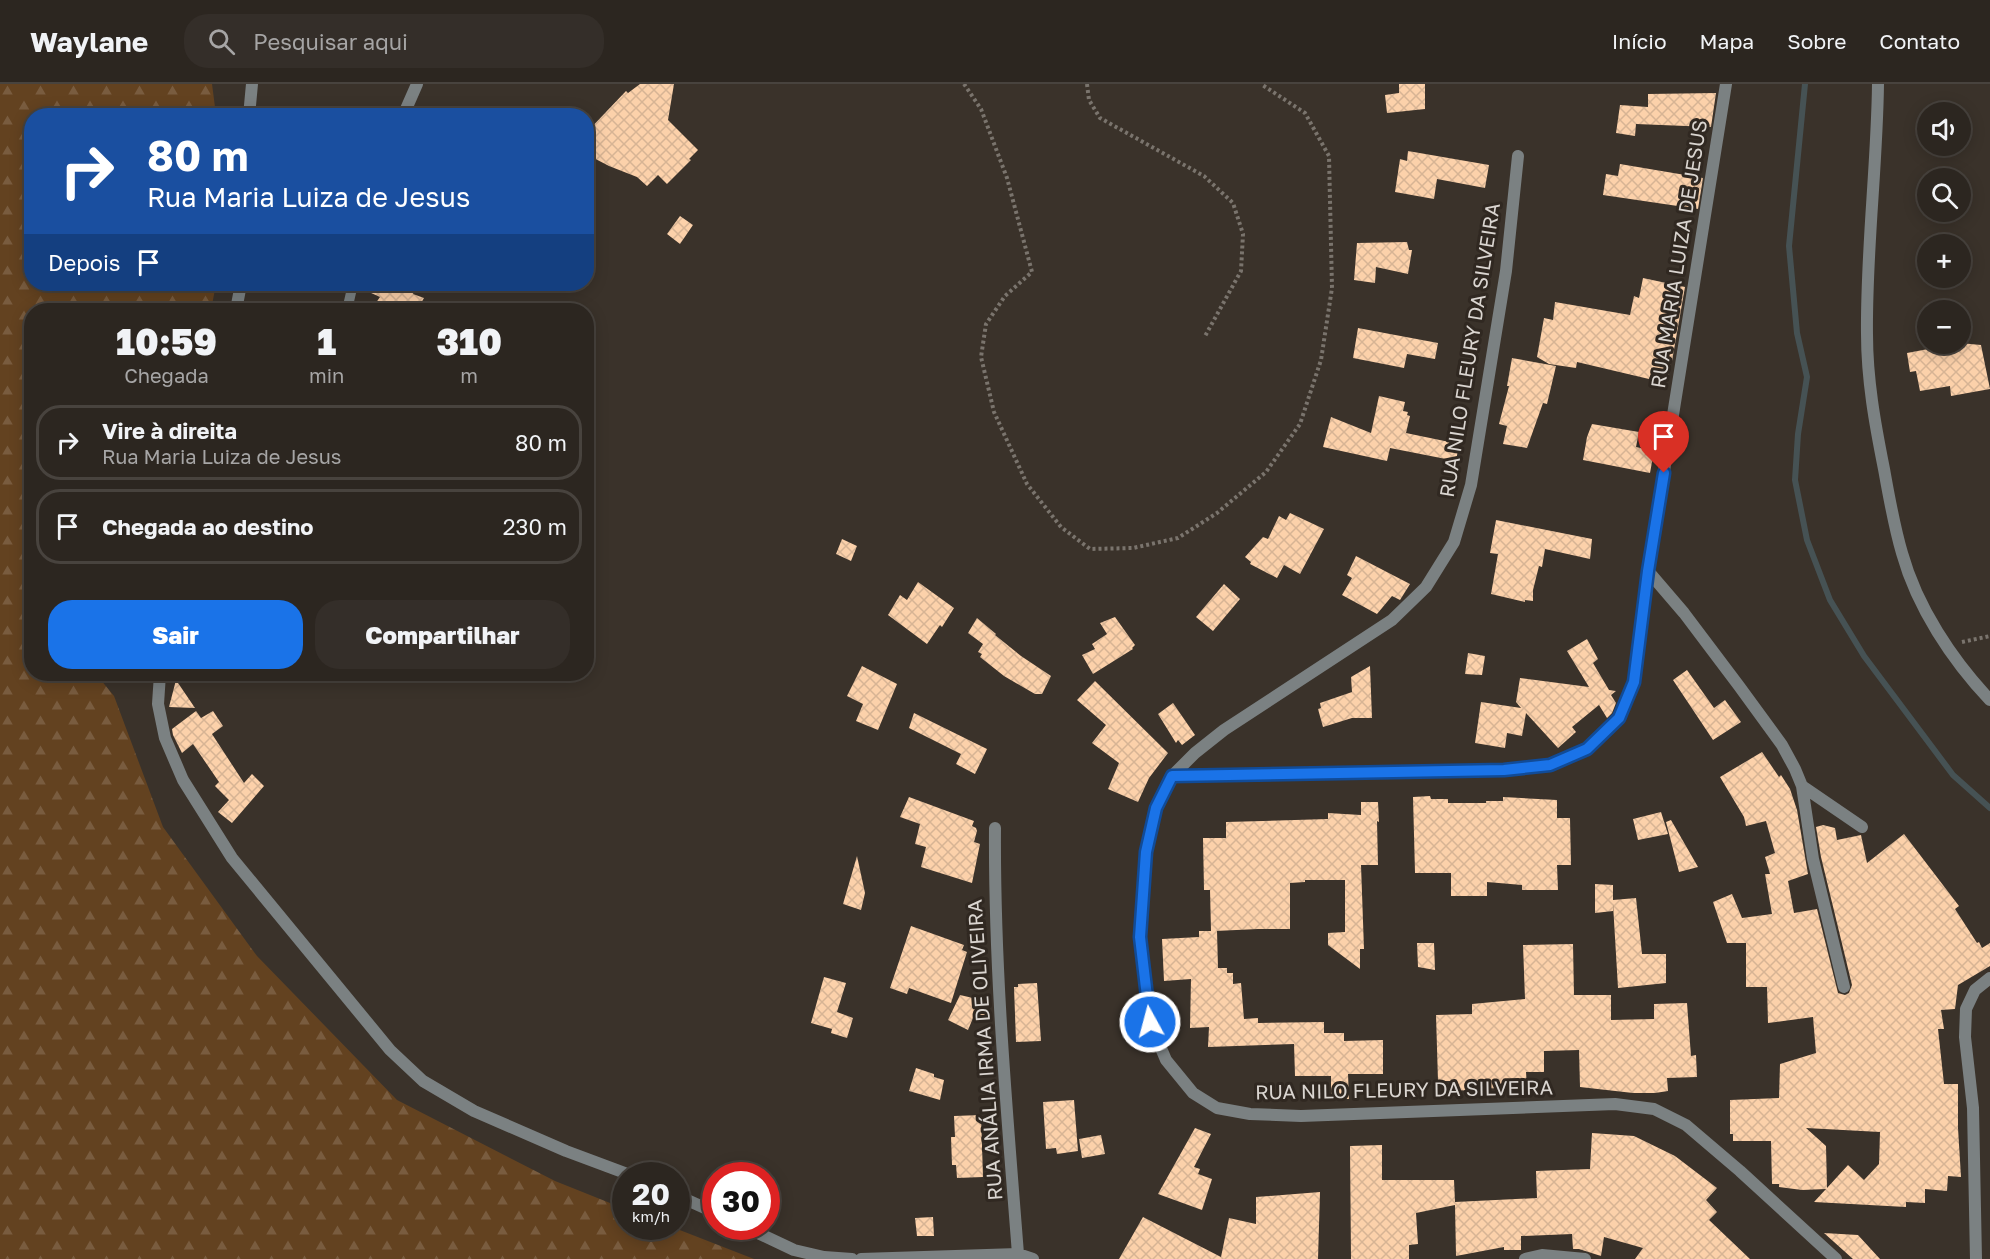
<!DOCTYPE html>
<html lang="pt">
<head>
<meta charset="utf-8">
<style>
  body { margin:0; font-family:"Golos Text",sans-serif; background:#342e29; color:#f1f3f6; height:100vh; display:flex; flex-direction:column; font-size:22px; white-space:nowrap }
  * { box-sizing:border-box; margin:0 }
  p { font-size:20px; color:#a6a5a5 }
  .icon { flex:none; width:33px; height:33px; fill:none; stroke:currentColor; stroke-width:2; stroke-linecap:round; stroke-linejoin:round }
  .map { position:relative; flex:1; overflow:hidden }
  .panel { position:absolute; left:24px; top:219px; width:570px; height:378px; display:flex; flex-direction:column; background:#2c2620; border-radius:24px; box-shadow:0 3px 15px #0003,0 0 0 2px #48433e }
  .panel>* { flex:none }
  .top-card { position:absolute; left:24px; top:24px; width:570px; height:183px; border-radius:24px; box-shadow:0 3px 15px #0003,0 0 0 2px #48433e; background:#1a4fa0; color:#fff; overflow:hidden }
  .buttons { position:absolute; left:1917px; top:18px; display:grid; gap:12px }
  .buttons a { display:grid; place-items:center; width:54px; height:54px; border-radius:50%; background:#2c2620; box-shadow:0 3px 15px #0003,0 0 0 2px #48433e; font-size:30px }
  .speed { position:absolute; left:612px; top:1078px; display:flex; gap:12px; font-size:30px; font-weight:700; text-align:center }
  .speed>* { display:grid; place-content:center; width:78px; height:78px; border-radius:50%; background:#2c2620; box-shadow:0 3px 15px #0003,0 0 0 2px #48433e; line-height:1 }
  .speed small { font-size:15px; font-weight:400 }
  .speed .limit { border:9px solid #d22; background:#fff; color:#111 }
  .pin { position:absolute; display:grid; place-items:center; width:51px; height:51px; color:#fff; margin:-62px -26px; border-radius:50% 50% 50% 0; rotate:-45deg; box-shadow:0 0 6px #0007 }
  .pin .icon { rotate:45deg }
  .me { position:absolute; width:66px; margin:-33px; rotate:353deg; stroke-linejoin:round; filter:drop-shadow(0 0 4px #0008) }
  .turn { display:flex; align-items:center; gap:21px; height:126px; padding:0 24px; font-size:27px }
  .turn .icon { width:78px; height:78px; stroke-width:2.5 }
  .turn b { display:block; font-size:42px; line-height:51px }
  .then { display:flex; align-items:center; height:57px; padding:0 24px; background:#0003; gap:12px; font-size:22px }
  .eta { display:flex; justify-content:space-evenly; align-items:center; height:102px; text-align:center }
  .eta b { font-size:36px; font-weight:800; line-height:42px }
  .cta { display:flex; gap:12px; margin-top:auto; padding:12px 24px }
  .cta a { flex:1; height:69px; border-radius:24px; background:#1a73e8; color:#fff; font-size:24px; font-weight:800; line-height:69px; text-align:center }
  .cta a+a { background:#342e29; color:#f1f3f6 }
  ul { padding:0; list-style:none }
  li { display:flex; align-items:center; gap:18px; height:75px; margin:0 12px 9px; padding:0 12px; border:3px solid #48433e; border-radius:24px }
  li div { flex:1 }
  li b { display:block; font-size:22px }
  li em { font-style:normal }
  header { display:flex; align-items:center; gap:36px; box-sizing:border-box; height:84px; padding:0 30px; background:#2c2620; border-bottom:2px solid #48433e }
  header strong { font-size:28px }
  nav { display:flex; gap:33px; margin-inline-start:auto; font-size:21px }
  .search { width:420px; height:54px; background:#342e29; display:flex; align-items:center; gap:15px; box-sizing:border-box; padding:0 21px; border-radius:24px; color:#a6a5a5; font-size:22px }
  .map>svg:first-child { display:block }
  .forest { fill:url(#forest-firs) }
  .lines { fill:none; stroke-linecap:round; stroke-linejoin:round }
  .stream { stroke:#465254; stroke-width:6 }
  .building { fill:url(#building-cross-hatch); fill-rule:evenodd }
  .path { stroke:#7a746d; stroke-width:4; stroke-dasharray:3 3; stroke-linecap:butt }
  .lane { stroke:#7b8182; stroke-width:10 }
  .street { stroke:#7b8182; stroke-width:12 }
  .route-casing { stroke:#114b97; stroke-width:15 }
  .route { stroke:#1a73e8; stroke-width:10 }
  .labels { text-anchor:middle; stroke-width:6; stroke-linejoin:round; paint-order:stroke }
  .street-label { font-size:20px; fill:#dad5d0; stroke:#302821 }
</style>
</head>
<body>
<header>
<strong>Waylane</strong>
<div class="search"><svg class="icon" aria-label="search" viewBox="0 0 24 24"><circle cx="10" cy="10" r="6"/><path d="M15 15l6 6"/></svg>Pesquisar aqui</div>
<nav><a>Início</a><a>Mapa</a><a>Sobre</a><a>Contato</a></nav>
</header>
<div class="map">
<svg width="1990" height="1175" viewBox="0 0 1990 1175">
  <defs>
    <pattern id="forest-firs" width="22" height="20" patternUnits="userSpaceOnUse" patternTransform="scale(1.5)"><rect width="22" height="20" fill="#634220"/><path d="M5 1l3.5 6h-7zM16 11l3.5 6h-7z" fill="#795c3f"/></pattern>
    <pattern id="building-cross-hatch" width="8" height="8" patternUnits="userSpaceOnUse" patternTransform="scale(1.5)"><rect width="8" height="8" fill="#fcd1aa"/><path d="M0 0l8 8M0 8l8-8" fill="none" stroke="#d7b494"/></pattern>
  </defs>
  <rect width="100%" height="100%" fill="#3a322a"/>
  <!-- forest -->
  <path class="forest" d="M0,0H212L216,31L32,32V200H216L211,226H32V590H96L114,612L163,743L257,872L397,1016L555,1097L625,1125L626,1143H672L754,1175H0Z"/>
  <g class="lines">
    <!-- stream -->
    <path class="stream" d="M1805,0L1789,162L1797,249L1807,293L1798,350L1795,396L1807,456L1830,516L1864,572L1953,691L1990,724"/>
  </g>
  <!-- building -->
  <path class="building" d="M640,0H674L668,36L698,66L689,75L691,76L667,100L658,91L647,102L637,93L609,82L586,70V49L626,7L628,9Z
    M1399,0H1425V25L1387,29L1385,11L1399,9Z
    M1716,9L1711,43L1636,40L1635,52L1616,49L1620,21L1648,23V10Z
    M1408,67L1489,81L1485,104L1437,95L1434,115L1395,108L1400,75L1407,77Z
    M1620,80L1703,94L1698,125L1603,111L1606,90L1618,92Z
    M680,132L693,141L680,160L667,150Z
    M1407,158L1409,166H1412L1408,190L1376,183L1375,199L1354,196L1357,159Z
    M1643,194L1685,203L1672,277L1671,276L1668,292L1651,289L1649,295L1577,278L1576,284L1549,280L1537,273L1544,234L1553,236L1555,218L1630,231L1634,212L1639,214Z
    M360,200H417L413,210L424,214L417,226H371L380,213L360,204Z
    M1358,244L1438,259L1435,275L1407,270L1404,284L1353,274Z
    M1960,259L1981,261L1990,305L1951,312L1950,302L1920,307L1916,287L1910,288L1907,269Z
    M1512,274L1556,282L1547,320L1543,319L1527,364L1503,360L1507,342L1499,340L1509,302H1507Z
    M1379,312L1405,318L1403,327L1408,328L1407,331L1410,332L1406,349L1459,360L1456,377L1390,364L1387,377L1323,363L1331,333L1371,349Z
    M1592,340L1639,348L1636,363L1654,367L1650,389L1583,376L1587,353Z
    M1290,429L1324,445L1300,490L1284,481L1277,494L1250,480L1251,478L1245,473L1263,453L1268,455L1279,432L1286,436Z
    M1496,436L1592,455L1590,475L1545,465L1542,483L1539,482L1533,506V517L1525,516V518L1491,510L1498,470L1490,469Z
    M842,455L857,462L851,477L836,470Z
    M1356,472L1410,500L1400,516L1392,512L1377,530L1342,511L1352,494L1347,491Z
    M918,498L954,524L942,543L940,541L927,560L888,531L900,511L907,516Z
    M1224,500L1240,515L1213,547L1196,533Z
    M1115,533L1135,561L1132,564L1133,565L1093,590L1082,571L1095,565L1092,560L1107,550L1100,539Z
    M977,534L996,550L995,551L1021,572L1051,592L1042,610H1035L1004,592L980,573L982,570L978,568L983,560L968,549Z
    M1587,555L1598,575L1593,579L1609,606L1616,607L1611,611L1616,619L1612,629L1607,634L1599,621L1572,643L1576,648L1558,664L1526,629L1522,652L1507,649L1505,664L1475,659L1481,618L1521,624L1516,618L1520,594L1589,603L1567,567Z
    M1468,569L1485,572L1482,591L1465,590Z
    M862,582L897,600L878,646L856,637L863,620L847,612Z
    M1370,582L1372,634H1352L1323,643L1318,625L1321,624L1320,619L1352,608L1351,593Z
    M1687,586L1714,624L1725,616L1741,638L1713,656L1673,596Z
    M176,596L195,624L169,623Z
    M1095,597L1168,669L1149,694L1138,718L1108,705L1119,679L1092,659L1106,641L1077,616Z
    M1173,619L1195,651L1182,661L1178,656L1176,659L1158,630Z
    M196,627L201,634L213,627L223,642L212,650L244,699L252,690L264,702L232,739L218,728L229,716L215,702L219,698L193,660L182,669L173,651L172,645Z
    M914,629L987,665L975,690L956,680L961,670L909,644Z
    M1762,668L1779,693L1781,691L1790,705L1797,726L1808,790L1788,797L1794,829L1817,825L1838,909L1845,911L1849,909L1852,901L1821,773L1816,743L1823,741L1835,744L1837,756L1861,751L1867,779L1904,750L1959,822L1955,825L1977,859L1979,858L1982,864L1990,859V882L1958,901L1955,925L1941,926L1944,945H1938L1944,1000H1958V1044L1961,1093L1948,1092L1947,1107L1925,1105V1119L1906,1118V1123L1814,1118L1826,1105L1802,1106L1779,1103V1100H1772L1771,1057H1733V1050H1730V1016L1779,1014L1780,980L1816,969L1813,933L1768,939L1767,903H1746V859H1727L1713,818L1732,810L1742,834L1772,830L1765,790H1770L1765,773L1775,769L1766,737L1746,742L1744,733L1720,693ZM1806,1044L1880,1048L1879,1080L1864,1096L1848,1081L1827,1104L1826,1062Z
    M1430,712L1431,715H1448V719H1486V717H1503V713L1557,716V734H1570L1571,781H1557L1558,806H1522V801L1487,798V812H1451V789H1415L1413,713Z
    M909,713L974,737L972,742L976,744L977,747L974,758L980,760L972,799L921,783L926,763L915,760L920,740L900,733Z
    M1361,718H1378L1379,738L1377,737L1378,781H1361L1364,865H1360V885L1328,861V849L1345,848V796H1305V798L1290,799V845H1258L1215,847H1217L1218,884H1227V889H1233V900L1241,899L1244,935L1258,934V939L1324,938V949H1344V957L1383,956V990H1348L1349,1015H1331V992H1295L1294,960L1208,963L1209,943L1190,944L1191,895L1164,897L1162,855L1199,853V847H1211L1210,806H1204L1203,754H1226V738L1328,735V729L1361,731Z
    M1661,728L1668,750L1638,756L1633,735Z
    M1671,736L1698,783L1679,788L1666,738Z
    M857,772L865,809L861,826L843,820Z
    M1595,800L1613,801V816L1636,814L1642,870H1666V899L1618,904L1613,820V827L1595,829Z
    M911,842L964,861L962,866L967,868L951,919L909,904L907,910L890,904Z
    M1417,859H1434L1435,886L1418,883Z
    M1573,860L1574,911H1611V936L1654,935V920L1687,919L1691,972L1696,971L1697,993L1667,994L1668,1007L1655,1009H1633L1580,1003L1579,966L1544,967V988H1526L1527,1003L1474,1005V1007L1455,1006V997H1438L1436,931L1472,930V920L1525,915L1523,861Z
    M824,893L846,899L837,928L853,934L847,954L831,949L832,945L811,939Z
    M1037,899L1041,957L1016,958L1014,903H1018V900Z
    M960,911L990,918L986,937L973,934L968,946L948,936Z
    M916,984L934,990V993L944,996L940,1016L909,1007Z
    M1074,1016L1078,1067L1057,1070L1056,1064L1046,1065L1043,1018Z
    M981,1031L983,1093L957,1094L956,1081H952L951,1053H955L954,1032Z
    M1195,1044L1211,1050L1194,1083L1200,1085L1198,1090L1212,1095L1202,1126L1158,1110Z
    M1592,1049L1634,1052L1675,1072L1717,1104L1706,1116L1717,1128L1709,1136L1750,1175H1635L1643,1164L1604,1153L1601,1172L1579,1165H1573L1572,1150L1521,1152V1166H1504V1163L1456,1172L1455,1121L1416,1129L1418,1160L1409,1161V1175H1351L1350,1062L1382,1061V1096H1454L1455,1118L1537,1114L1536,1087L1590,1085Z
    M1101,1051L1105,1070L1082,1074L1079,1055Z
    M1320,1108L1318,1175H1119L1143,1133L1221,1173L1229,1134L1256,1140V1113Z
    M933,1133L934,1152H917L915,1134Z
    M1824,1149L1858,1151L1880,1175H1853Z"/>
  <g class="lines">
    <!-- path -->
    <path class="path" d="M964,0L981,25L1007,94L1032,188L1005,212L986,240L981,273L994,328L1027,400L1061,443L1090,465L1133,464L1178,454L1217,429L1266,388L1300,340L1321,276L1332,204L1329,72L1305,29L1261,0
      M1087,0L1089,16L1100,34L1204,92L1233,119L1243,150L1241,187L1204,254
      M1962,558L1990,552"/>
    <!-- lane -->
    <path class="lane" d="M347,226L353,200"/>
    <!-- street -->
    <path class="street" d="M1878,0C1877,83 1866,167 1867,250C1867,296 1875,340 1884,385C1889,413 1894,442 1902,469C1917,523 1952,576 1990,616
      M249,32L252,0
      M403,32L417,0
      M1518,72L1506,187L1471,401L1454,458L1426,503L1392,536L1224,646L1195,669L1172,692L1156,724L1146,769L1140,853L1150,938L1166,976L1193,1009L1217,1024L1250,1030L1301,1032L1615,1020L1654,1025L1686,1041L1740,1087L1836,1175
      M236,226L241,200
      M1648,487L1684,529L1739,602L1782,661L1795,685L1802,702L1813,775L1844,903
      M160,590L158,620L165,654L183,696L232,774L390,966L423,997L474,1027L566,1067L633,1092
      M1172,692L1504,686L1549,681L1587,665L1619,634L1634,598L1648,487L1726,0
      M1802,702L1862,743
      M995,744C994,886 1007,1028 1018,1170
      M676,1111L716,1129
      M745,1143L794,1166L824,1173L852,1175
      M861,1175L1018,1170L1033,1175
      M1525,1175L1542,1171L1585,1175
      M1976,1175L1973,1024L1965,953L1966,925L1975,906L1990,894"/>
  </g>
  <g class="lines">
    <defs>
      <path id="route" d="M1150,938L1140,853L1146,768L1156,724L1172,692L1504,686L1550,681L1587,665L1619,634L1634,598L1648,487L1664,389"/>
    </defs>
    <!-- route casing -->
    <use href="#route" class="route-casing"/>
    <!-- route -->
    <use href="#route" class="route"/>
  </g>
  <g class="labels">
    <!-- street labels -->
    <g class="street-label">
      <text transform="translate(1679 170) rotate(-81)" y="7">RUA MARIA LUIZA DE JESUS</text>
      <text transform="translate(1470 266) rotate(-81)" y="7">RUA NILO FLEURY DA SILVEIRA</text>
      <text transform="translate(985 966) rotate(-94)" y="7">RUA ANÁLIA IRMA DE OLIVEIRA</text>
      <text transform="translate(1404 1006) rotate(-1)" y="7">RUA NILO FLEURY DA SILVEIRA</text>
    </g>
  </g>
</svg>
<div class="buttons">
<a><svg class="icon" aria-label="sound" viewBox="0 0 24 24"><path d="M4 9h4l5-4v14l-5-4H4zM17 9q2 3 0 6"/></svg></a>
<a><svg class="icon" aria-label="search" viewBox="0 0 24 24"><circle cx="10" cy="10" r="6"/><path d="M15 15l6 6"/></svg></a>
<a>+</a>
<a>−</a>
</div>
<div class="speed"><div>20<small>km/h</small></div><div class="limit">30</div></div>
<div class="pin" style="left:1664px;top:389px;background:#d93025"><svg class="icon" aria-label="arrive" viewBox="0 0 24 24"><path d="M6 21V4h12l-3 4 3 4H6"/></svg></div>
<svg class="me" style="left:1150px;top:938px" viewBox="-20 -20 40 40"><circle r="17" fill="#1a73e8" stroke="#fff" stroke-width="3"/><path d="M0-11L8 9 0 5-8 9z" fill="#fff"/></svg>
<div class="top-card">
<div class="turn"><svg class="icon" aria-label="right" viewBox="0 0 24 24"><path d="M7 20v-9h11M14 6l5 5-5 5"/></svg><div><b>80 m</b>Rua Maria Luiza de Jesus</div></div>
<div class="then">Depois<svg class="icon" aria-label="arrive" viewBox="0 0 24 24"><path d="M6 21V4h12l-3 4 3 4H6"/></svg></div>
</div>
<section class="panel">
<div class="eta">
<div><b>10:59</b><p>Chegada</p></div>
<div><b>1</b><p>min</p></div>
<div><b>310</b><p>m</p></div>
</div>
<ul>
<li><svg class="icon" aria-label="right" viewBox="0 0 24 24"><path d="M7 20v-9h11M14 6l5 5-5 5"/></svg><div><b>Vire à direita</b><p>Rua Maria Luiza de Jesus</p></div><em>80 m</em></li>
<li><svg class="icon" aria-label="arrive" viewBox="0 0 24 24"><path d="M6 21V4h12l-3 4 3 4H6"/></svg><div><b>Chegada ao destino</b></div><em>230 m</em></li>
</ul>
<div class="cta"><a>Sair</a><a>Compartilhar</a></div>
</section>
</div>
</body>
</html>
